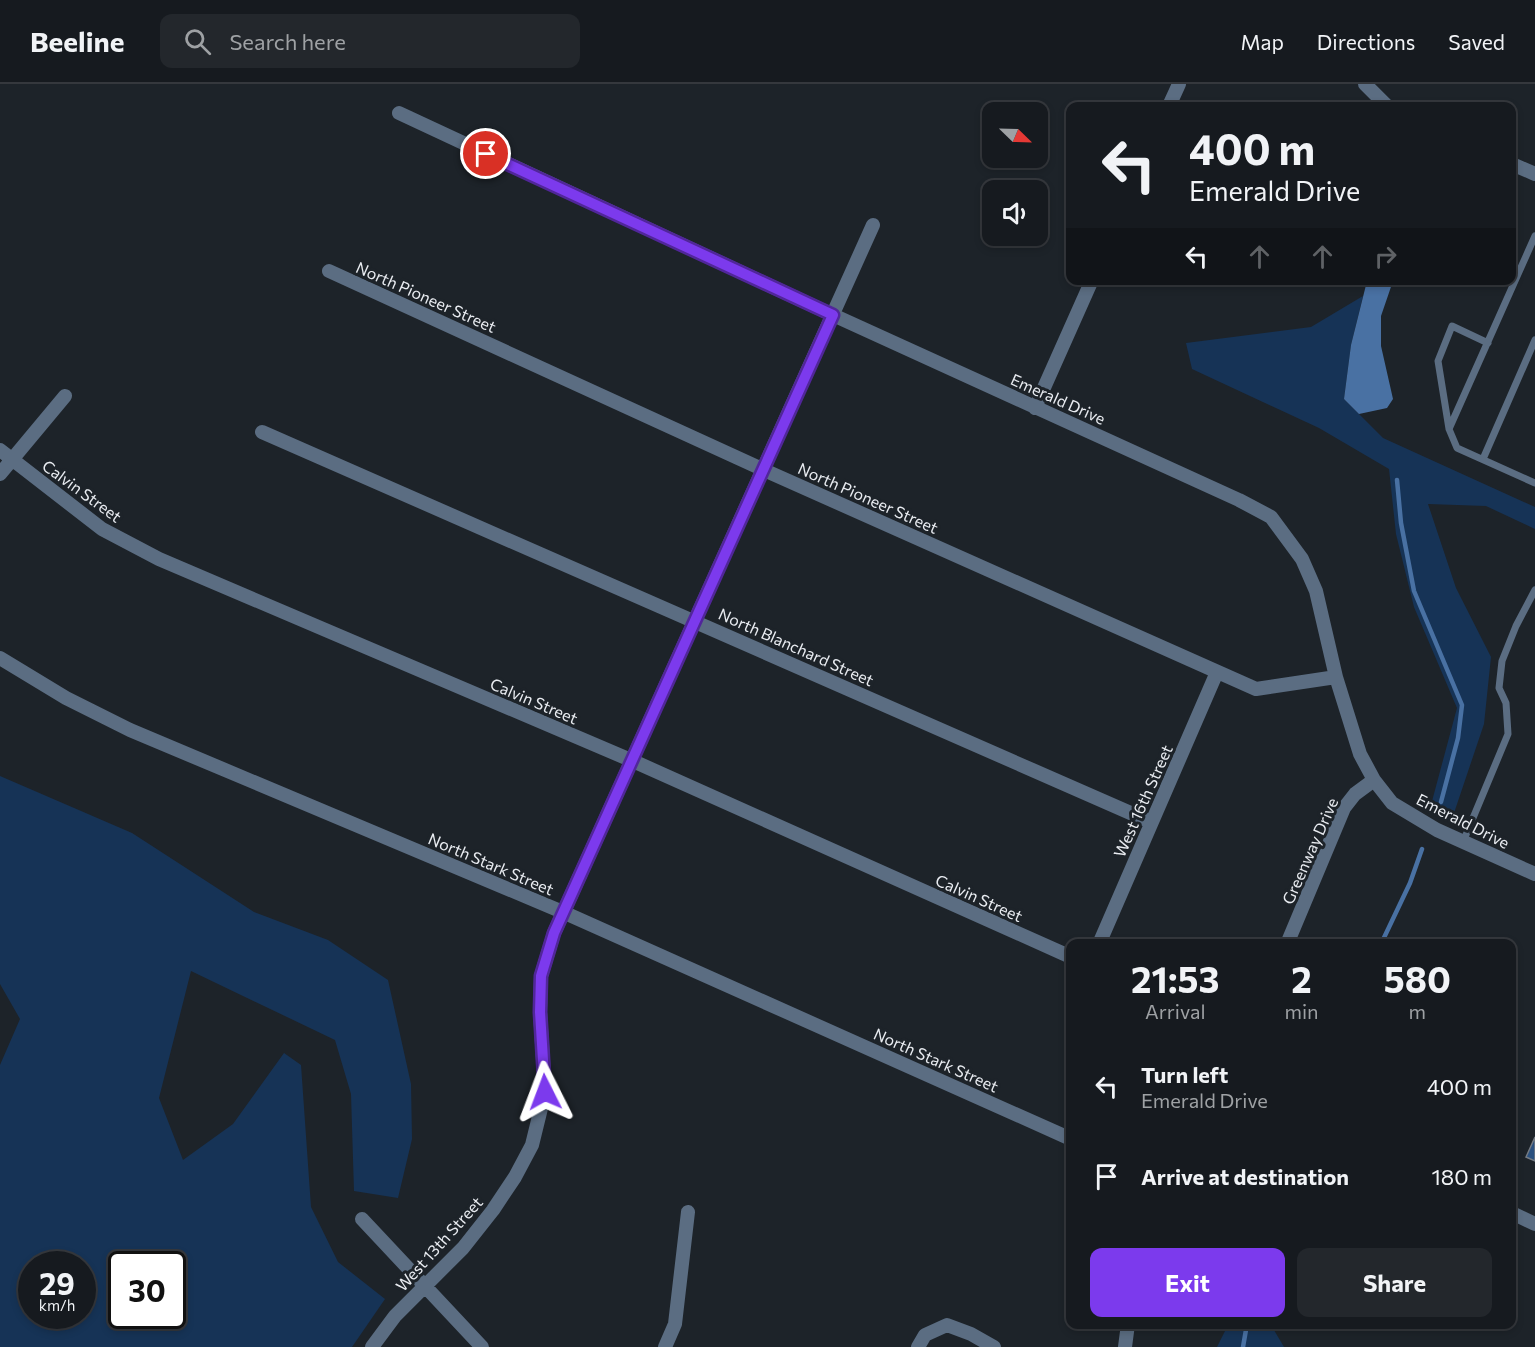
<!DOCTYPE html>
<html lang="en">
<head>
<meta charset="utf-8">
<style>
  body { margin:0; font-family:Commissioner,sans-serif; background:#23272c; color:#f1f3f6; height:100vh; display:flex; flex-direction:column; font-size:22px; white-space:nowrap }
  * { box-sizing:border-box; margin:0 }
  p { font-size:20px; color:#9ea1a4 }
  .icon { flex:none; width:33px; height:33px; fill:none; stroke:currentColor; stroke-width:2; stroke-linecap:round; stroke-linejoin:round }
  .map { position:relative; flex:1; overflow:hidden }
  .sheet { position:absolute; left:1066px; top:855px; width:450px; height:390px; display:flex; flex-direction:column; background:#161a1f; border-radius:12px; box-shadow:0 3px 9px #0003,0 0 0 2px #35383d }
  .sheet>* { flex:none }
  .banner { position:absolute; left:1066px; top:18px; width:450px; height:183px; border-radius:12px; box-shadow:0 3px 9px #0003,0 0 0 2px #35383d; background:#161a1f; color:#f1f3f6; overflow:hidden }
  .needle { width:39px; rotate:113deg }
  .buttons { position:absolute; left:982px; top:18px; display:grid; gap:12px }
  .buttons a { display:grid; place-items:center; width:66px; height:66px; border-radius:12px; background:#161a1f; box-shadow:0 3px 9px #0003,0 0 0 2px #35383d; font-size:30px }
  .speed { position:absolute; left:18px; top:1167px; display:flex; gap:12px; font-size:30px; font-weight:700; text-align:center }
  .speed>* { display:grid; place-content:center; width:78px; height:78px; border-radius:50%; background:#161a1f; box-shadow:0 3px 9px #0003,0 0 0 2px #35383d; line-height:1 }
  .speed small { font-size:15px; font-weight:400 }
  .speed .limit { border:3px solid #111; border-radius:9px; background:#fff; color:#111 }
  .pin { position:absolute; display:grid; place-items:center; width:51px; height:51px; color:#fff; margin:-26px; border:3px solid #fff; border-radius:50%; box-shadow:0 2px 6px #0007 }
  .me { position:absolute; width:66px; margin:-33px; rotate:357deg; stroke-linejoin:round; filter:drop-shadow(0 0 4px #0008) }
  .turn { display:flex; align-items:center; gap:21px; height:126px; padding:0 24px; font-size:27px }
  .turn .icon { width:78px; height:78px; stroke-width:2.5 }
  .turn b { display:block; font-size:42px; line-height:51px }
  .lanes { display:flex; align-items:center; height:57px; padding:0 24px; background:#0003; justify-content:center; gap:30px; direction:ltr }
  .lanes .off { opacity:.35 }
  .eta { display:flex; justify-content:space-evenly; align-items:center; height:102px; text-align:center }
  .eta b { font-size:36px; font-weight:700; line-height:42px }
  .button { display:flex; gap:12px; margin-top:auto; padding:12px 24px }
  .button a { flex:1; height:69px; border-radius:12px; background:#7c3aed; color:#fff; font-size:24px; font-weight:700; line-height:69px; text-align:center }
  .button a+a { background:#23272c; color:#f1f3f6 }
  ul { padding:0; list-style:none }
  li { display:flex; align-items:center; gap:18px; height:90px; padding:0 24px }
  li div { flex:1 }
  li b { display:block; font-size:22px }
  li em { font-style:normal }
  header { display:flex; align-items:center; gap:36px; box-sizing:border-box; height:84px; padding:0 30px; background:#161a1f; border-bottom:2px solid #35383d }
  header strong { font-size:28px }
  nav { display:flex; gap:33px; margin-inline-start:auto; font-size:21px }
  .search { width:420px; height:54px; background:#23272c; display:flex; align-items:center; gap:15px; box-sizing:border-box; padding:0 21px; border-radius:12px; color:#9ea1a4; font-size:22px }
  .map>svg:first-child { display:block }
  .green { fill:#163356; fill-rule:evenodd }
  .water { fill:#4971a3 }
  .lines { fill:none; stroke-linecap:round; stroke-linejoin:round }
  .stream { stroke:#4971a3; stroke-width:4.5 }
  .building { fill:#2a5180; stroke:#747b83; stroke-width:1.5 }
  .service { stroke:#5b6d82; stroke-width:7 }
  .minor { stroke:#5b6d82; stroke-width:14 }
  .route-casing { stroke:#51269a; stroke-width:15 }
  .route { stroke:#7c3aed; stroke-width:10 }
  .labels { text-anchor:middle; stroke-width:6; stroke-linejoin:round; paint-order:stroke }
  .street-label { font-size:16px; fill:#e9ecf1; stroke:#1d2329 }
</style>
</head>
<body>
<header>
<strong>Beeline</strong>
<div class="search"><svg class="icon" aria-label="search" viewBox="0 0 24 24"><circle cx="10" cy="10" r="6"/><path d="M15 15l6 6"/></svg>Search here</div>
<nav><a>Map</a><a>Directions</a><a>Saved</a></nav>
</header>
<div class="map">
<svg width="1535" height="1263" viewBox="0 0 1535 1263">
  <rect width="100%" height="100%" fill="#1d2329"/>
  <!-- green -->
  <path class="green" d="M1363,212L1351,261L1344,315L1383,354L1535,423V445L1486,422L1428,420L1456,504L1491,573L1484,640L1454,729L1431,721L1457,624L1414,523L1396,450L1389,385L1319,344L1192,285L1186,259L1311,243Z
    M0,692L132,749L254,828L328,856L388,896L411,1000L412,1055L398,1114L354,1107L351,1010L335,956L191,887L159,1014L183,1076L233,1040L284,969L301,981L311,1123L338,1178L385,1215L352,1263H0V981L20,935L0,900ZM32,1180H82V1232H32ZM122,1180H172V1232H122Z
    M1228,1241H1271L1284,1263H1217Z"/>
  <!-- water -->
  <path class="water" d="M1367,197H1393L1381,232V262L1393,315L1387,324L1359,330L1344,315L1351,261Z"/>
  <g class="lines">
    <!-- stream -->
    <path class="stream" d="M1397,396L1401,439L1414,507L1462,621L1458,654L1441,718
      M1381,860L1410,799L1422,765
      M1243,1263L1247,1240"/>
  </g>
  <!-- building -->
  <path class="building" d="M1535,1053V1077L1526,1073Z"/>
  <g class="lines">
    <!-- service -->
    <path class="service" d="M1535,152L1449,345L1457,364L1535,399
      M1449,345L1438,277L1452,242L1488,259
      M1483,375L1535,256
      M1463,758L1508,650L1506,619L1499,604L1502,577L1516,542L1535,506"/>
    <!-- minor -->
    <path class="minor" d="M1365,0L1387,22
      M1169,22L1179,0
      M399,29L833,231L1239,416L1271,433L1302,475L1316,507L1336,593L1360,670L1374,696L1392,719L1437,746L1535,790
      M1512,80L1535,90
      M329,187L764,386L1256,605L1336,593
      M1035,324L1092,196
      M262,348L1151,738
      M0,366L102,445L159,475L633,677L1071,873
      M0,390L65,312
      M0,574L66,614L130,646L565,829L1071,1055
      M1099,860L1217,588
      M1287,860L1344,724L1355,710L1374,696
      M1512,1129L1535,1140
      M362,1135L482,1263
      M372,1263L395,1232L463,1164L493,1126L515,1093L532,1061L545,1008L540,928L541,892L554,849L873,141
      M665,1263L675,1240L688,1128
      M918,1263L925,1251L947,1241L971,1250L994,1263
      M1125,1263L1128,1240"/>
  </g>
  <g class="lines">
    <defs>
      <path id="route" d="M486,70L833,231L554,849L541,892L540,928L545,1008"/>
    </defs>
    <!-- route casing -->
    <use href="#route" class="route-casing"/>
    <!-- route -->
    <use href="#route" class="route"/>
  </g>
  <g class="labels">
    <!-- street labels -->
    <g class="street-label">
      <text transform="translate(426 213) rotate(24)" y="6">North Pioneer Street</text>
      <text transform="translate(1058 315) rotate(24)" y="6">Emerald Drive</text>
      <text transform="translate(82 407) rotate(36)" y="6">Calvin Street</text>
      <text transform="translate(868 414) rotate(24)" y="6">North Pioneer Street</text>
      <text transform="translate(796 563) rotate(24)" y="6">North Blanchard Street</text>
      <text transform="translate(534 617) rotate(23)" y="6">Calvin Street</text>
      <text transform="translate(1143 717) rotate(-66)" y="6">West 16th Street</text>
      <text transform="translate(1463 737) rotate(27)" y="6">Emerald Drive</text>
      <text transform="translate(1310 767) rotate(-66)" y="6">Greenway Drive</text>
      <text transform="translate(491 780) rotate(23)" y="6">North Stark Street</text>
      <text transform="translate(979 814) rotate(24)" y="6">Calvin Street</text>
      <text transform="translate(936 976) rotate(24)" y="6">North Stark Street</text>
      <text transform="translate(439 1160) rotate(-48)" y="6">West 13th Street</text>
    </g>
  </g>
</svg>
<div class="buttons">
<a><svg class="needle" viewBox="-14 -14 28 28"><path d="M0-13l5 13h-10z" fill="#e53935"/><path d="M0 13l5-13h-10z" fill="#9ea1a4"/></svg></a>
<a><svg class="icon" aria-label="sound" viewBox="0 0 24 24"><path d="M4 9h4l5-4v14l-5-4H4zM17 9q2 3 0 6"/></svg></a>
</div>
<div class="speed"><div>29<small>km/h</small></div><div class="limit">30</div></div>
<div class="pin" style="left:486px;top:70px;background:#d93025"><svg class="icon" aria-label="arrive" viewBox="0 0 24 24"><path d="M6 21V4h12l-3 4 3 4H6"/></svg></div>
<svg class="me" style="left:545px;top:1008px" viewBox="-20 -20 40 40"><path d="M0-17L14 15 0 8-14 15z" fill="#7c3aed" stroke="#fff" stroke-width="4"/></svg>
<div class="banner">
<div class="turn"><svg class="icon" aria-label="left" viewBox="0 0 24 24"><path d="M17 20v-9H6M10 6l-5 5 5 5"/></svg><div><b>400 m</b>Emerald Drive</div></div>
<div class="lanes"><svg class="icon" aria-label="left" viewBox="0 0 24 24"><path d="M17 20v-9H6M10 6l-5 5 5 5"/></svg><svg class="icon off" aria-label="ahead" viewBox="0 0 24 24"><path d="M12 20V5M6 11l6-6 6 6"/></svg><svg class="icon off" aria-label="ahead" viewBox="0 0 24 24"><path d="M12 20V5M6 11l6-6 6 6"/></svg><svg class="icon off" aria-label="right" viewBox="0 0 24 24"><path d="M7 20v-9h11M14 6l5 5-5 5"/></svg></div>
</div>
<section class="sheet">
<div class="eta">
<div><b>21:53</b><p>Arrival</p></div>
<div><b>2</b><p>min</p></div>
<div><b>580</b><p>m</p></div>
</div>
<ul>
<li><svg class="icon" aria-label="left" viewBox="0 0 24 24"><path d="M17 20v-9H6M10 6l-5 5 5 5"/></svg><div><b>Turn left</b><p>Emerald Drive</p></div><em>400 m</em></li>
<li><svg class="icon" aria-label="arrive" viewBox="0 0 24 24"><path d="M6 21V4h12l-3 4 3 4H6"/></svg><div><b>Arrive at destination</b></div><em>180 m</em></li>
</ul>
<div class="button"><a>Exit</a><a>Share</a></div>
</section>
</div>
</body>
</html>
